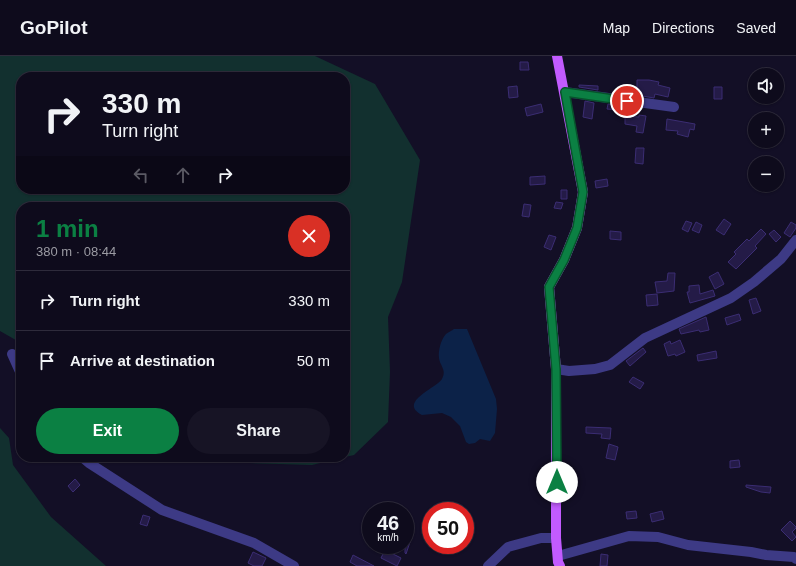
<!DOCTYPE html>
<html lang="en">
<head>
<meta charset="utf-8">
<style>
  body { margin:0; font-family:Arial,sans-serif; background:#171425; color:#f1f3f6; height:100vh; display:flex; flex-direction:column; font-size:15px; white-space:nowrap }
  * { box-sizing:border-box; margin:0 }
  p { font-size:13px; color:#9b9ba3 }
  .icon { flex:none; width:22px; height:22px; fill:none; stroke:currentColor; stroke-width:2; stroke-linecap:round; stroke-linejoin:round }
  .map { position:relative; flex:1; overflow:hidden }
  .panel { position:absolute; left:16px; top:146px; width:334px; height:260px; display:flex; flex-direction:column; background:#0e0b1c; border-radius:16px; box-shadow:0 1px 3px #0004,0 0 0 1px #2e2b3b }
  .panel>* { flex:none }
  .banner { position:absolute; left:16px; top:16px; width:334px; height:122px; border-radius:16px; box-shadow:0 1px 3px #0004,0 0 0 1px #2e2b3b; background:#0e0b1c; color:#f1f3f6; overflow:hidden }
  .fabs { position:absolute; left:748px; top:12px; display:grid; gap:8px }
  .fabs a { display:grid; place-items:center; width:36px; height:36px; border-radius:50%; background:#0e0b1c; box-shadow:0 1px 3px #0004,0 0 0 1px #2e2b3b; font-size:20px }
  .speed { position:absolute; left:362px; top:446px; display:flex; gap:8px; font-size:20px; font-weight:700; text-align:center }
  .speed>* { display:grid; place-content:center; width:52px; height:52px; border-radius:50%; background:#0e0b1c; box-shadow:0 1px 3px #0004,0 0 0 1px #2e2b3b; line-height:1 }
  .speed small { font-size:10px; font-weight:400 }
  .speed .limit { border:6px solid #d22; background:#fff; color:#111 }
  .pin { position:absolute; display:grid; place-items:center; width:34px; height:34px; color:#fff; margin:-17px; border:2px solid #fff; border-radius:50%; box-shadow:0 1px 4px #0007 }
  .me { position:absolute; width:44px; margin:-22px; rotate:0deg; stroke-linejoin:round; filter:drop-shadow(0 0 3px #0008) }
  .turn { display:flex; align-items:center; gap:14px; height:84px; padding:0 20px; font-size:18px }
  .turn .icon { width:52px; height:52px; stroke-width:2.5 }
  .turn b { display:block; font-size:28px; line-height:34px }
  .lanes { display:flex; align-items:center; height:38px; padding:0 20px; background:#0003; justify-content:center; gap:20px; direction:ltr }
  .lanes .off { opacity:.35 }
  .round { display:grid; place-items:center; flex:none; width:42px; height:42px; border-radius:21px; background:#171425 }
  .overview { display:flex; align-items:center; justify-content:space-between; height:68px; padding:0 20px }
  h1 { font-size:24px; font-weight:800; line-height:30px; color:#0b8043 }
  .cta { display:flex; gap:8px; margin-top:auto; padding:8px 20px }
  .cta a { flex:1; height:46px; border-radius:24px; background:#0b8043; color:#fff; font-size:16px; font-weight:800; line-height:46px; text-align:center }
  .cta a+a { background:#171425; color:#f1f3f6 }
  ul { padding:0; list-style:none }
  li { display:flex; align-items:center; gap:12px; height:60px; padding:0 20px; border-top:1px solid #2e2b3b }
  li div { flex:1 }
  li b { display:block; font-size:15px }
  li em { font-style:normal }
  header { display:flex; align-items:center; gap:24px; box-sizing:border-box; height:56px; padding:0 20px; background:#0e0b1c; border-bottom:1px solid #2e2b3b }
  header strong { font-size:19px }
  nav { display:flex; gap:22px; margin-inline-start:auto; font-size:14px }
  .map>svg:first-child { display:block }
  .green { fill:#12302f; fill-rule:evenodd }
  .water { fill:#0c2248 }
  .building { fill:#241b47; stroke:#3b2d73 }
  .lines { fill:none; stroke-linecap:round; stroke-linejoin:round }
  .minor { stroke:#3d3a85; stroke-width:10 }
  .major { stroke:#c25bff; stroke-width:10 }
  .route-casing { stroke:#07532c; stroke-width:10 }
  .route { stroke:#0b8043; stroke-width:7 }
</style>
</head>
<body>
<header>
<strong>GoPilot</strong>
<nav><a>Map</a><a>Directions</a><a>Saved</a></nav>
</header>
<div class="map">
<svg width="796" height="510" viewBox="0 0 796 510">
  <rect width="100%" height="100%" fill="#130f26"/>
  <!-- green -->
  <path class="green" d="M0,0H315L375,28L420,104L402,226L388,261L390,316L388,366L354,399L345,401V151H21V287L0,275ZM21,21H345V133H21Z
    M0,372L9,382L13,409L51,461L106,510H0Z
    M240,401H345L312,409L250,407Z"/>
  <!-- water -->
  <path class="water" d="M454,273H467L496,343L497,353L495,377L490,385L480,383L475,387L469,388L466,386L460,370L451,361L442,357L422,359C398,346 435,333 442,323C447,314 440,310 439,302C438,295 441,283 446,278C448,276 452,275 454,273Z"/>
  <!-- building -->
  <path class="building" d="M520,6H528L529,14H520Z
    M637,24H649L659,26L658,29L670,32L668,41L655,38L654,42L637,39Z
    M579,29L598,30V34L579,31Z
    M517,30L518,41L509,42L508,31Z
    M714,31H722V43H714Z
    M585,45L594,47L592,63L583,61Z
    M541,48L543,56L527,60L525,52Z
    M608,48L626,51V55L607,53Z
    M639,59L646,60L643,77L636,76L637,70L625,68V60L639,61Z
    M667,63L695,68L694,74L690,73L688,81L677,78L678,75L666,74Z
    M636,92H644L643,108L635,107Z
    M545,120V128L530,129V121Z
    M607,123L608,130L596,132L595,125Z
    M561,134H567V143H561Z
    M556,146L563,147L561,153L554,152Z
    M524,148L531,149L529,161L522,160Z
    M724,163L731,168L724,179L716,174Z
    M686,165L692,167L688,176L682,173Z
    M696,166L702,169L699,177L692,174Z
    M791,166L796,169V172L790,181L784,177Z
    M761,173L766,178L755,190L757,192L736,213L728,206L736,198L734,196L747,183L749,185Z
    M774,174L781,181L776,186L769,178Z
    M610,175L621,176V184L610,183Z
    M549,179L556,181L551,194L544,191Z
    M718,216L724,228L715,233L709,221Z
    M668,217H675L674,235L657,237L655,226L667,225Z
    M699,229L700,238L713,234L715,240L690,247L687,236H689V230Z
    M657,238L658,249L647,250L646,239Z
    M756,242L761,255L753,258L749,244Z
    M739,258L741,264L727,269L725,262Z
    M706,261L709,274L700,276L699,274L681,278L679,273Z
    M680,284L685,296L676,300L675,298L668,300L664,288L670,285L671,288Z
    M643,292L646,296L630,310L626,305Z
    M716,295L717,302L698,305L697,299Z
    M633,321L644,327L640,333L629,326Z
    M586,371L611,372L610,383L601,382L602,378L586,377Z
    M609,388L618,391L615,404L606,402Z
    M739,404L740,411L730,412V405Z
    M75,423L80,429L73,436L68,430Z
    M746,429L771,431L770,437L761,436L746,431Z
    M636,455L637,462L627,463L626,456Z
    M662,455L664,463L652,466L650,458Z
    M143,459L150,461L147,470L140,468Z
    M790,465L796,471V472L792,476L796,481L792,485L781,474Z
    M405,477L412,480L406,498L405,497Z
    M385,494L401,502L397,510L381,502Z
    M253,496L266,502L262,510H254L248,507Z
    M601,498L608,499L607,510H600Z
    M353,499L374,510H357L350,506Z"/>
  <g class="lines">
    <!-- minor -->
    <path class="minor" d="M565,36L674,51
      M12,298L21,318
      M556,313L569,315L595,313L610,309L645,282L731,242L754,226L781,203L796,184
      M82,401L89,407L162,454L254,487L294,510
      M558,500L629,480L658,481L688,489L751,496L766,499L794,501L796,503
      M488,510L508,491L541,482H556"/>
    <!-- major -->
    <path class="major" d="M557,0L583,136L577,172L564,204L549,231L556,313V482L558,506L560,510"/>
  </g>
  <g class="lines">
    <defs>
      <path id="route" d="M557,426L556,313L549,231L564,204L577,172L583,136L565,36L627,45"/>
    </defs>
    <!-- route casing -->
    <use href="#route" class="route-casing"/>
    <!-- route -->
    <use href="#route" class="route"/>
  </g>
</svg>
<div class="fabs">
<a><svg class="icon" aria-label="sound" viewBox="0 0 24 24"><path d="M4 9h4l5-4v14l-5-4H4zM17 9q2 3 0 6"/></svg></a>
<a>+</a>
<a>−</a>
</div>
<div class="speed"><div>46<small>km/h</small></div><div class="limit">50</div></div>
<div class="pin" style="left:627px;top:45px;background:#d93025"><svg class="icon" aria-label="arrive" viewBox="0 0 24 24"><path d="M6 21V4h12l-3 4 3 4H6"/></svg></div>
<svg class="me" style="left:557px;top:426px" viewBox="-20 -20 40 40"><circle r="19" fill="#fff"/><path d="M0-13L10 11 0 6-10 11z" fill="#0b8043"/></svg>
<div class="banner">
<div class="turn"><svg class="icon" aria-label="right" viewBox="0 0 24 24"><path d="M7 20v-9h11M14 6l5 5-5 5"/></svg><div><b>330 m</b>Turn right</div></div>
<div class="lanes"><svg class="icon off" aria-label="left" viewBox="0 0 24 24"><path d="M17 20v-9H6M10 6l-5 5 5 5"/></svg><svg class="icon off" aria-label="ahead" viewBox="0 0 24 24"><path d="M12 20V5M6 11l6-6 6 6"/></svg><svg class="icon" aria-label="right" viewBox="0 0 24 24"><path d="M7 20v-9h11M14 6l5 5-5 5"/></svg></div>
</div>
<section class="panel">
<div class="overview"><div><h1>1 min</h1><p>380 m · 08:44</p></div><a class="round" style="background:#d93025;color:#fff"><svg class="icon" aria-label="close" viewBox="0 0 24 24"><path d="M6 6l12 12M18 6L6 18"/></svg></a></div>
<ul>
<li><svg class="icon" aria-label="right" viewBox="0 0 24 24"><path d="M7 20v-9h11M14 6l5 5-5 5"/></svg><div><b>Turn right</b></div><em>330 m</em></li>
<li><svg class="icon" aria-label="arrive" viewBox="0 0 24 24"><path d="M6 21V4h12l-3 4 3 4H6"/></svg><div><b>Arrive at destination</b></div><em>50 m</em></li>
</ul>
<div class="cta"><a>Exit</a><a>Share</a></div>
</section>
</div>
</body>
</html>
